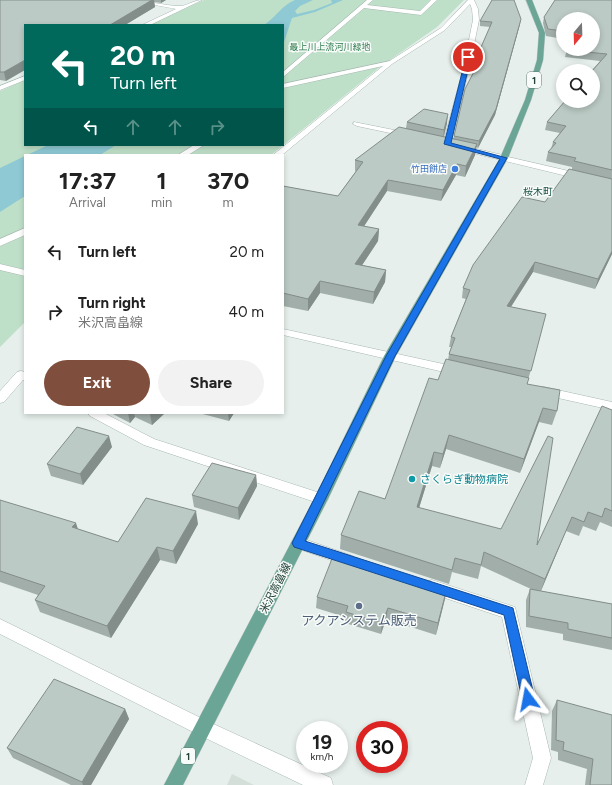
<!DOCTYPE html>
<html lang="en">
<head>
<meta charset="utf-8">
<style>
  body { margin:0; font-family:Figtree,"Noto Sans JP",sans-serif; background:#f2f2f2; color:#222; height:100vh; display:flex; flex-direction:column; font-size:15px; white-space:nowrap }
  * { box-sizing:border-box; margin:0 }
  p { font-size:13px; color:#767676 }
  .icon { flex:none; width:22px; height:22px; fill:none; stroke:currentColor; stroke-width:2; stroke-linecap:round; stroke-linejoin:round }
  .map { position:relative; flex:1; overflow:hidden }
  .sheet { position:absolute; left:24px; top:154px; width:260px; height:260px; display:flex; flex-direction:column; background:#fff; border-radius:0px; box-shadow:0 2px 6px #0003 }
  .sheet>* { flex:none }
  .banner { position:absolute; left:24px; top:24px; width:260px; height:122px; border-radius:0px; box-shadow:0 2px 6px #0003; background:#00695c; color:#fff; overflow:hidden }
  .needle { width:26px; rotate:199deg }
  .fabs { position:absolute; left:556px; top:12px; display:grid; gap:8px }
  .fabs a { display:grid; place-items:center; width:44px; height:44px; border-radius:50%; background:#fff; box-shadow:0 2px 6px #0003; font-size:20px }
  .speed { position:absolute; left:296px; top:721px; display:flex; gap:8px; font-size:20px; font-weight:700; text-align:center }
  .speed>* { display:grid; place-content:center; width:52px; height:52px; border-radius:50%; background:#fff; box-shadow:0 2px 6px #0003; line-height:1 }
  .speed small { font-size:10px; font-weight:400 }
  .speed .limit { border:6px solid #d22; background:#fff; color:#111 }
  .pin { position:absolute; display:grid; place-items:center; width:34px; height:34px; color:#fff; margin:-17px; border:2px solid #fff; border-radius:50%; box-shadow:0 1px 4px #0007 }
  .me { position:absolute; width:44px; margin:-22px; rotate:347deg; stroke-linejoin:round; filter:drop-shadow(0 0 3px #0008) }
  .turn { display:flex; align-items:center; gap:14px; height:84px; padding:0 20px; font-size:18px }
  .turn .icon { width:52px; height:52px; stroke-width:2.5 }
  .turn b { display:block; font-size:28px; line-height:34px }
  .lanes { display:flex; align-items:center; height:38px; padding:0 20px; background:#0003; justify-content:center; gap:20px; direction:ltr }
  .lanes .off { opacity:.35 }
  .eta { display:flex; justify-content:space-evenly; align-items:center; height:68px; text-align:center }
  .eta b { font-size:24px; font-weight:700; line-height:28px }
  .action { display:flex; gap:8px; margin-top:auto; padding:8px 20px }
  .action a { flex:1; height:46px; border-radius:24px; background:#804e3d; color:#fff; font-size:16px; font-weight:700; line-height:46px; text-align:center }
  .action a+a { background:#f2f2f2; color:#222 }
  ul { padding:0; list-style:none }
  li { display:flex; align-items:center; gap:12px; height:60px; padding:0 20px }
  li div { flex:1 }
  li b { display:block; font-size:15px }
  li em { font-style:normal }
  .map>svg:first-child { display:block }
  .built { fill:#d4dfda }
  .green { fill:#bfe0c8 }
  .water { fill:#8ec9d4 }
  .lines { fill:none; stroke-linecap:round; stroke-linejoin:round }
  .service-casing { stroke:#a8b8b2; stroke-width:1 }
  .minor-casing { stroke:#a8b8b2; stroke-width:1 }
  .tertiary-casing { stroke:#a8b8b2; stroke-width:1 }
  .primary-casing { stroke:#c2cac8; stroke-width:1 }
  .service { fill:#fff; fill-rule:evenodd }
  .minor { fill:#fff; fill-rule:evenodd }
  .tertiary { fill:#fff; fill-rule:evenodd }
  .primary { fill:#6aa596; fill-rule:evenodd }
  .wall { fill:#a1aea9 }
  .shaded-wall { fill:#838d89 }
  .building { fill:#bbcac4; stroke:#838d89 }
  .route { fill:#1a73e8; stroke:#114b97 }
  .shop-dot { fill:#3f7fe0; stroke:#f7fbf9; stroke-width:1.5 }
  .culture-dot { fill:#0f9aa8; stroke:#f7fbf9; stroke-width:1.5 }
  .service-dot { fill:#5c6f8a; stroke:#f7fbf9; stroke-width:1.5 }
  .labels { text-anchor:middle; stroke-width:3; stroke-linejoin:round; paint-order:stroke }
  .far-park-label { font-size:9px; fill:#2d7a4b; stroke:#f7fbf9 }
  .far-shop-label { font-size:9px; fill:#366cbe; stroke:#f7fbf9; text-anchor:end }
  .shield { fill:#f7fbf9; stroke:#637a73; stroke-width:1 }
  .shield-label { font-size:10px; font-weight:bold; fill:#24423a }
  .far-neighbourhood-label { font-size:10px; fill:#1f5548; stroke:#f7fbf9 }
  .culture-label { font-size:11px; fill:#0d838f; stroke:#f7fbf9; text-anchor:start }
  .street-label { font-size:11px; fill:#24423a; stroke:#f7fbf9 }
  .near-service-label { font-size:13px; fill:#4e5e75; stroke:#f7fbf9 }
</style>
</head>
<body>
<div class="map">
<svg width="612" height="785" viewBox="0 0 612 785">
  <rect width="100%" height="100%" fill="#e6efeb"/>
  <!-- built -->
  <path class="built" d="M232,774L254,785H227Z"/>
  <!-- green -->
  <path class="green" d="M204,0H464L437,27L380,67L271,155H25V322L0,347V91L25,80V145H283V25H148Z"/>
  <!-- water -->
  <path class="water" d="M295,0H313L300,6L295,11L297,14L314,10L332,3L331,0H343L315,12L292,18L283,45V25H264C276,17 282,5 295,0Z
    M48,145H116L100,155H27Z
    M25,156V196L0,212V168Z"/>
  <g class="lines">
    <defs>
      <path id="service" d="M367,0H373L367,5L420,11L431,0H437L421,15L364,8L283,77V72Z
        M390,61L392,62V64L283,88V84Z
        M194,145H204L188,155H178Z
        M25,228V235L0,246V239Z"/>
      <path id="minor" d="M128,0C146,0 164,6 180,6C187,6 194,0 202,0L150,25H142L176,9Z
        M468,0H474L478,9L479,20L469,69L450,146H447L443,144L463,69L473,20L472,9L470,4L445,30L392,64L282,155H273L388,62L441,28Z
        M25,76V80L0,90V86Z
        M354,122L409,133L413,135L409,137L357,126L353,124Z
        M457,145H460L507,156L508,158L507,160H501L457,149Z
        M21,371L25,372V381L23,380L4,402L0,403V391L17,372Z
        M88,413H104L154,439L326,495L328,499L326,503L321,504L144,445L90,416Z
        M298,537L353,556L355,560L353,564L348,566L293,547L291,543L293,539Z
        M432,580L515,607L551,758L543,785H525L533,758L502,617L427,592L424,587L427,582Z
        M0,619L209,722L331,778L333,785H303L197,734L0,634Z"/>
      <path id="tertiary" d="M501,156H504L612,181V187L501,160Z
        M0,264L25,270V276L0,270Z
        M283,329L457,367L461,368L463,371L461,374L457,375L283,335Z
        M544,387L612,402V410L540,394L538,391L540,388Z"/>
      <path id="primary" d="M526,0H532L545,33L543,60L531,100L508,158L396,356L328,499L183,785H164L314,499L384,356L500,158L525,100L537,60L539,33Z"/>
    </defs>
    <!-- service casing -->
    <use href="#service" class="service-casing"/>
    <!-- minor casing -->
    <use href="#minor" class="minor-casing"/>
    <!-- tertiary casing -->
    <use href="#tertiary" class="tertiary-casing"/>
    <!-- primary casing -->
    <use href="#primary" class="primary-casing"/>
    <!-- service -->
    <use href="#service" class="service"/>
    <!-- minor -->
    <use href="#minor" class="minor"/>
    <!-- tertiary -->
    <use href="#tertiary" class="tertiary"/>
    <!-- primary -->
    <use href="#primary" class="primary"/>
  </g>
  <!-- wall -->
  <path class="wall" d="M0,0H166L161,3L154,2L155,7L125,25H25L6,81L0,80Z
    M612,0V254L595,289L533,272L511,307L546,314L527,384L557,411L552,425L539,422L520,473L446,449L440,468L432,466L419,508L537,545L612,410V527L600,522L596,531L583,526L579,536L566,531L541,591L612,604V650L563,640V634L526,627V600L530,589H531L481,566L478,579L452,572L449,584L340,549L341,535L385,499L448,360L449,354L451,347H449L451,337L466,299L462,298L463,288L545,202L572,169V167L546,161L548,152L551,149L553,142L560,133L545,130L547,122L600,61L565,57L567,49H593L563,19V39L546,36L543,23L544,17Z
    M480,21L520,24L495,115L478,148L476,147L475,155L465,177L456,175L441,201L387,191L364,226L379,229L378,241L362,265L386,270L385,282L373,304L320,293L308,311L283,306V186L338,196L356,171H355V160L406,128L407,122L447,123L444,137L453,139L454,136L480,59H477L478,54L490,27L480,26Z
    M111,413H165L152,425L135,417L130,423Z
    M199,413H234L229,421Z
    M112,447L83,485L51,476L47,464Z
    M256,475L257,486L239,520L194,507L192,495Z
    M0,500L78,529L118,542L198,524L176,564L160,560L111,638L40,612L35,600L38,595L0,582Z
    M447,588L436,635L386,619L381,634L345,623V617L316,608L317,597Z
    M557,700L612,785H585L587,769L558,760V752L551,750L552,711Z
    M125,709L129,719L91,785H71L13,758L7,748Z"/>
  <!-- shaded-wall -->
  <path class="shaded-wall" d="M152,0H154L155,7L125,25H110Z
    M161,0H166L161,3Z
    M521,19L520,24L495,115L478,148L479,141Z
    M25,60V70L6,81L4,72Z
    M448,114L447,123L443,139L444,130Z
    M477,144L475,155L465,177L466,166Z
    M457,164L456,175L441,201L443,190Z
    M388,180L387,191L357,237L358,225Z
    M379,229L378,241L355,276V264Z
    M612,251V254L595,289L598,279Z
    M535,262L533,272L505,316L507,306Z
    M386,270L385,282L373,304L374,292Z
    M320,281V293L308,311V299Z
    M543,408L539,422L520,473L524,459Z
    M128,413H134L135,417L130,423Z
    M151,413H165L152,425L150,414Z
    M228,413H234L229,421Z
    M449,435L446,449L440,468L443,454Z
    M109,436L112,447L83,485L80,474Z
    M434,452L432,466L415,521L417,507Z
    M256,475L257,486L239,520L238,508Z
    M196,511L198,524L176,564L173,551Z
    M572,517L566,531L540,593L545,579Z
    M76,523L80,535L72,527Z
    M157,547L160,560L111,638L107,626Z
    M447,588L445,599L436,635L438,623Z
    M388,608L386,619L381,634L382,623Z
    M125,709L129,719L91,785H83L82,782Z"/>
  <!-- building -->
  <path class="building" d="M0,0H152L110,25H25V60L4,72H0Z
    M492,0H514L521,19L496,109L479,141L454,136L465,89L483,54H478L492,22L480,21Z
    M555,0H612V170L574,161L576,158L548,152L556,143L553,142L566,126L547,122L565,101H593V71H592L607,54L567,50V49H593V19H563V31L548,29L544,17Z
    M424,109L448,114L444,130L407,122Z
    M399,127L477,144L466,166L457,164L443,190L388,180L358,225L379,229L355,264L386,270L374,292L320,281L308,299L283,293V186L338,196L363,162L355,160Z
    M569,169L612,179V251L598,279L535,262L507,306L546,314L531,371L449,354L455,338L451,337L470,290L463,288L473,265L522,197L545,202Z
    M446,359L529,378L527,384L560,390L557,411L543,408L524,459L449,435L443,454L434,452L417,507L501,529L548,436L553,438L537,545L602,406L612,410V511L605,508L602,517L588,512L584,522L572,517L545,579L484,552L481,565L455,558L452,570L341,535L359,491L385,499L429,378L438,380Z
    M77,427L109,436L80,474L47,464Z
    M212,463L256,475L238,508L192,495Z
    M146,498L196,511L173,551L157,547L107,626L35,600L45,586L0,571V500L76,523L72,527L118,542Z
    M335,551L447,588L438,623L388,608L382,623L346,612L348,606L317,597Z
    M530,589L612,604V638L568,629V623L529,616Z
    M54,679L125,709L82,782L7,748Z
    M557,700L612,715V785H590L593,759L563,750L564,742L556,740Z"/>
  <!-- route -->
  <path class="route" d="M468,55L471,57L451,143L507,158L395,356L305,541L513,608L535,699L533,704L528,706L524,704L522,699L504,615L294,547L292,543L386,356L500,159L444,144L466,57Z"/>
  <!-- markers -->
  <circle class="shop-dot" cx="455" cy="169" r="4"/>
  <circle class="culture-dot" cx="412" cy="479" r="4"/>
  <circle class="service-dot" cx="359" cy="606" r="4"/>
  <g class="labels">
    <!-- far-park labels -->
    <g class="far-park-label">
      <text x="330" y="50">最上川上流河川緑地</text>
    </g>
    <!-- far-shop labels -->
    <g class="far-shop-label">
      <text x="447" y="172">竹田餅店</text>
    </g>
    <!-- shield labels -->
    <g class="shield">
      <rect x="527" y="72" width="14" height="16" rx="3"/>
      <rect x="181" y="748" width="14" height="16" rx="3"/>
    </g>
    <g class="shield-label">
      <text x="534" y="84">1</text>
      <text x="188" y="760">1</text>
    </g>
    <!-- far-neighbourhood labels -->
    <g class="far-neighbourhood-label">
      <text x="538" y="195">桜木町</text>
    </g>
    <!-- culture labels -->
    <g class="culture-label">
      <text x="420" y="483">さくらぎ動物病院</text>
    </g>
    <!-- street labels -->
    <g class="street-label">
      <text transform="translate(275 588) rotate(-63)" y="4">米沢高畠線</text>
    </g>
    <!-- near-service labels -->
    <g class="near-service-label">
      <text x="359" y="625">アクアシステム販売</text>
    </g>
  </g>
</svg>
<div class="fabs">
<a><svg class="needle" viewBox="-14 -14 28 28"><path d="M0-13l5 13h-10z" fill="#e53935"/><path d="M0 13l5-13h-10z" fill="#767676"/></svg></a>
<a><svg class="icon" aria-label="search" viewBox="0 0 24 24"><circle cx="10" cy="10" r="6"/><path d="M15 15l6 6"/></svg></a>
</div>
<div class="speed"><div>19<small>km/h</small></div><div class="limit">30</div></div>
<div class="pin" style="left:468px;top:57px;background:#d93025"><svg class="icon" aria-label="arrive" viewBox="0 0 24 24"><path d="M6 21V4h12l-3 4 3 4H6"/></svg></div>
<svg class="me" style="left:528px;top:699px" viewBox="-20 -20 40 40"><path d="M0-17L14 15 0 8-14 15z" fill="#1a73e8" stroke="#fff" stroke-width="4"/></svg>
<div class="banner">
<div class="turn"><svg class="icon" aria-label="left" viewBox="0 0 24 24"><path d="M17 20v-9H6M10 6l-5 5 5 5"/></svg><div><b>20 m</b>Turn left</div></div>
<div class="lanes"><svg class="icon" aria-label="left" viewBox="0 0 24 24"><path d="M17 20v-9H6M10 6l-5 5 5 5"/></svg><svg class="icon off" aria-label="ahead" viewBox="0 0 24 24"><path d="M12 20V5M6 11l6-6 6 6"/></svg><svg class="icon off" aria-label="ahead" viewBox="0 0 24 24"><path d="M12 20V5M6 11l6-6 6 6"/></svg><svg class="icon off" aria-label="right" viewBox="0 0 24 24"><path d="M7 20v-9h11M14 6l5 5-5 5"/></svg></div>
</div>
<section class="sheet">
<div class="eta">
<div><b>17:37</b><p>Arrival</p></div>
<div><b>1</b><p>min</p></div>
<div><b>370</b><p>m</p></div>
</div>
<ul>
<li><svg class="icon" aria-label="left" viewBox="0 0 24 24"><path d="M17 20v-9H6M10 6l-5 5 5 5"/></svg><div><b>Turn left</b></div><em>20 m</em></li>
<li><svg class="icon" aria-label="right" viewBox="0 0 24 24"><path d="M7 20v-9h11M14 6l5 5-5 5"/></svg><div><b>Turn right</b><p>米沢高畠線</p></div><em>40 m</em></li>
</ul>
<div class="action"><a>Exit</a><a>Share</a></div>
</section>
</div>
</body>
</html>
